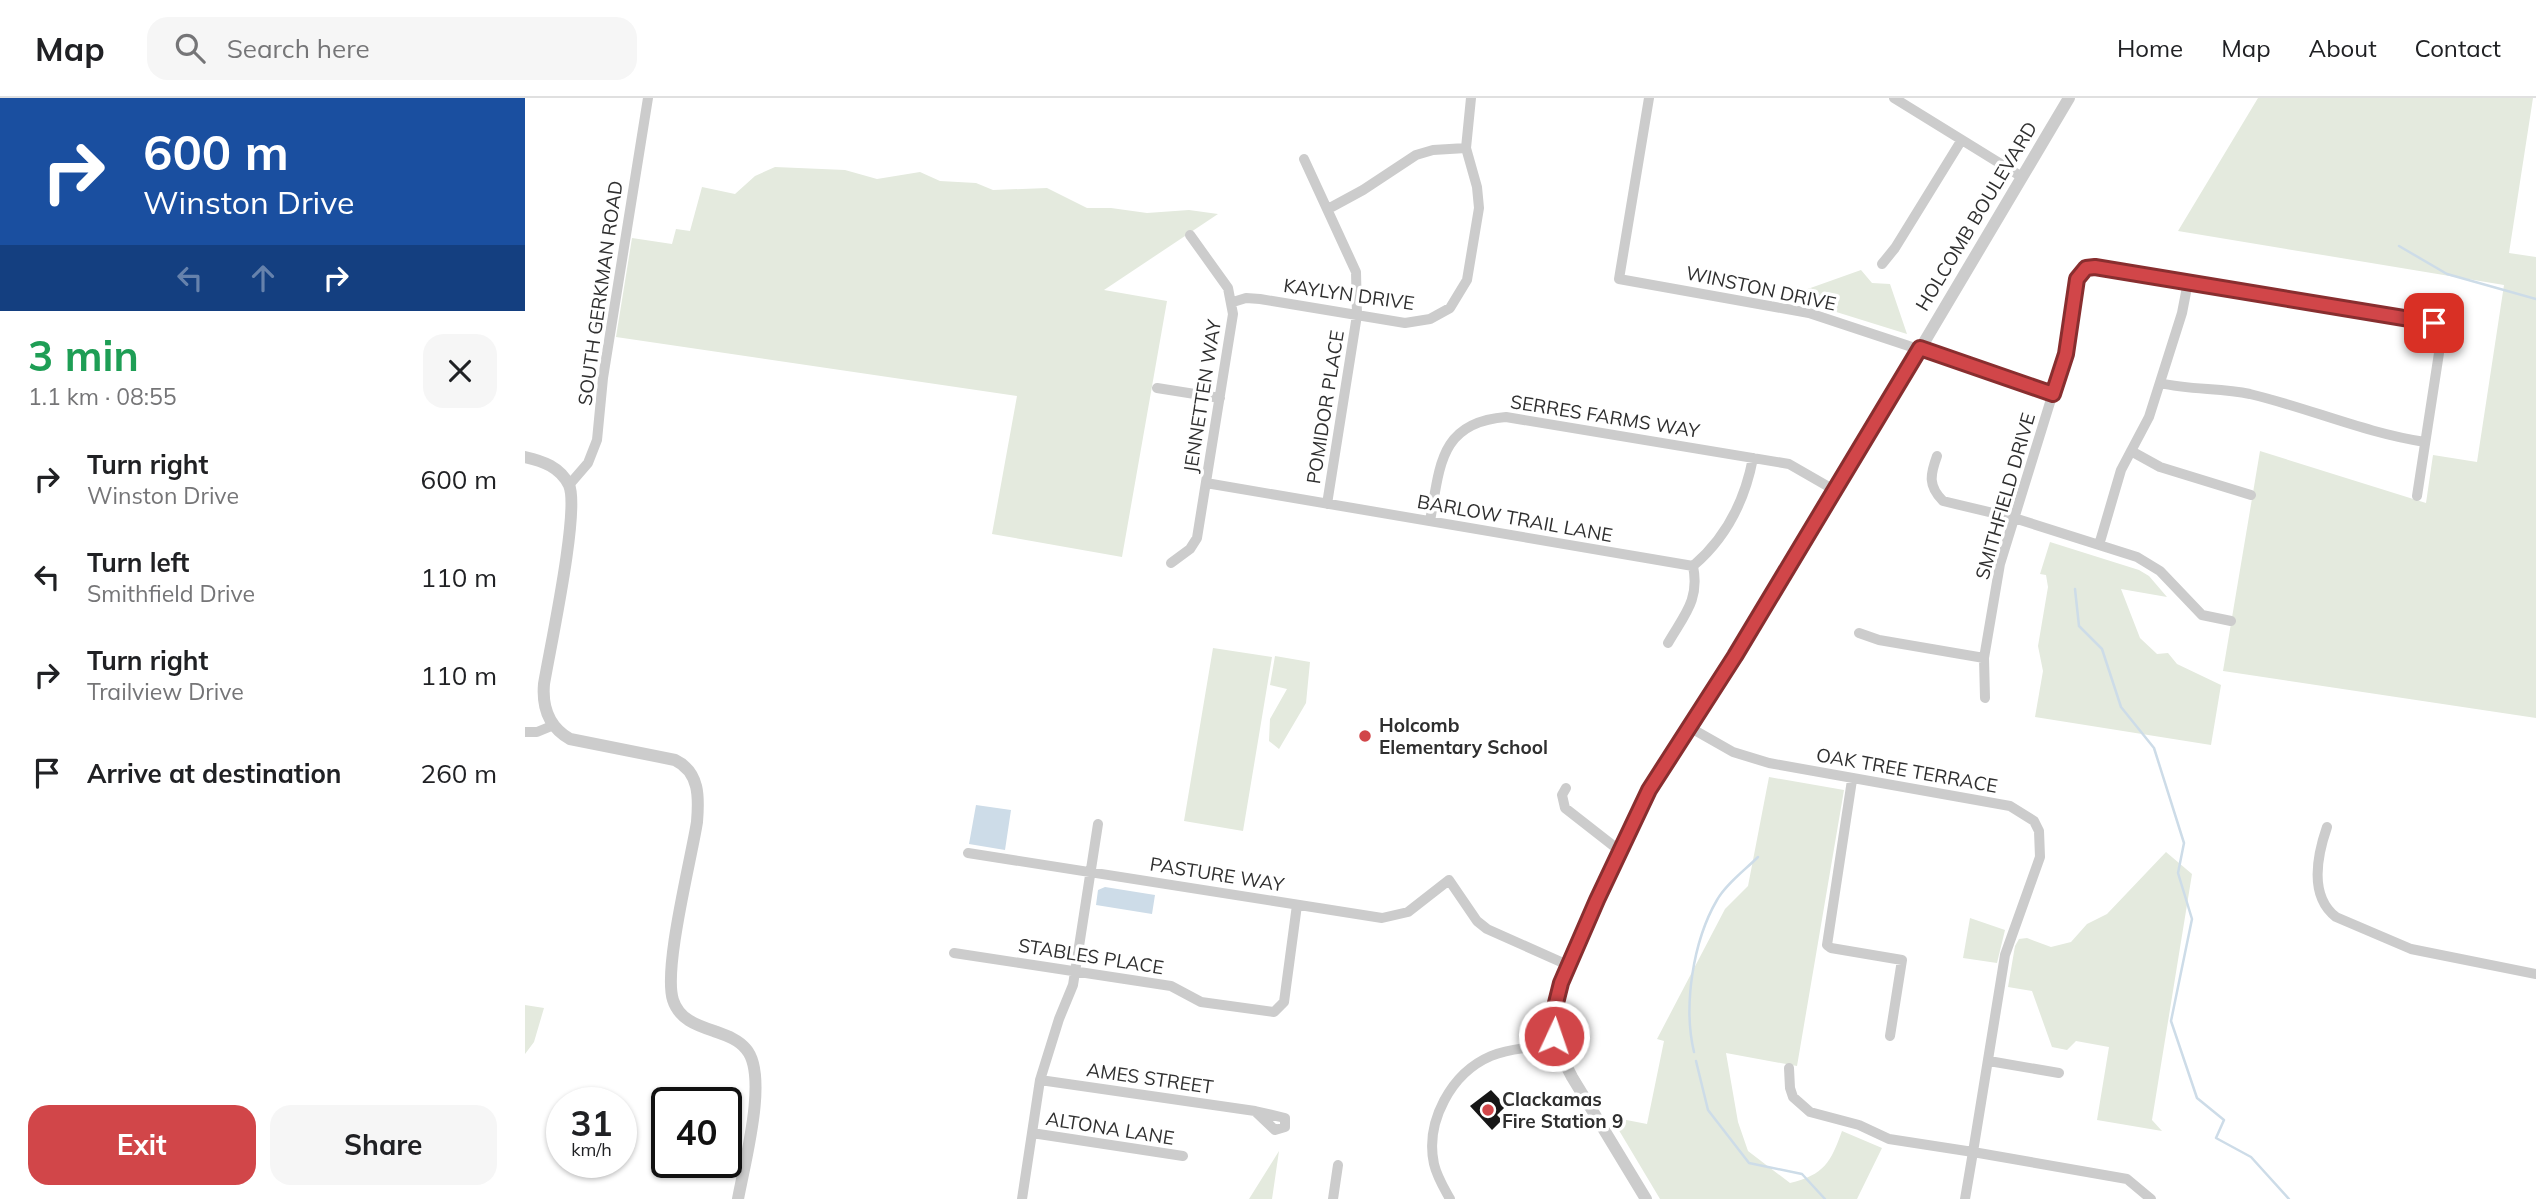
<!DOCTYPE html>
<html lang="en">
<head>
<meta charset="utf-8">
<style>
  body { margin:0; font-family:Mulish,sans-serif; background:#f6f6f6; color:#202124; height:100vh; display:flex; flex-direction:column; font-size:26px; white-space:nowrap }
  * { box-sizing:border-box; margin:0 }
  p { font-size:23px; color:#757577 }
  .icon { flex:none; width:38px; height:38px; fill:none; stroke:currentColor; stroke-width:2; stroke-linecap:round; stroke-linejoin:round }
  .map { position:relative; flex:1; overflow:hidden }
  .sheet { display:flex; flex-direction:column; background:#fff; width:525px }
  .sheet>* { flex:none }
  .guide { background:#1a4fa0; color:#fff; overflow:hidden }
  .speed { position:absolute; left:21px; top:989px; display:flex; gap:14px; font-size:35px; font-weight:700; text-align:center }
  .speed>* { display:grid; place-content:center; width:91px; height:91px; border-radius:50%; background:#fff; box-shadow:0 2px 5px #0004; line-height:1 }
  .speed small { font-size:18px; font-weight:400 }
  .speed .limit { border:4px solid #111; border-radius:10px; background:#fff; color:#111 }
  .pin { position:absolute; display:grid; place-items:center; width:60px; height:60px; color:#fff; margin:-30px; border-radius:14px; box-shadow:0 4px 10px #0006 }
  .me { position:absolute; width:77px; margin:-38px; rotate:3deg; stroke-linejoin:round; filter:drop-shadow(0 0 5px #0008) }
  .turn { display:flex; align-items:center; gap:24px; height:147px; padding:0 28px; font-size:32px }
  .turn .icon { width:91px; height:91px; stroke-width:2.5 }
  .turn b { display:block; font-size:49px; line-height:60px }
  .lanes { display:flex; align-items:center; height:66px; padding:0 28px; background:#0003; justify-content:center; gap:35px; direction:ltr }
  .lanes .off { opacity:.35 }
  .round { display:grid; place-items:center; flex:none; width:74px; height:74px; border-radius:21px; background:#f6f6f6 }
  .headline { display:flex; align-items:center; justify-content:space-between; height:119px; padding:0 28px }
  h1 { font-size:42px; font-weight:700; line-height:52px; color:#1e9e55 }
  .button { display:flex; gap:14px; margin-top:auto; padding:14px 28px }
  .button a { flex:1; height:80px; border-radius:21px; background:#d14649; color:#fff; font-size:28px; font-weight:700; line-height:80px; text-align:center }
  .button a+a { background:#f6f6f6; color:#202124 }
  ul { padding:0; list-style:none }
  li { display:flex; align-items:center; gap:21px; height:98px; padding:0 28px }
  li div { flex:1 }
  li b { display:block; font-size:26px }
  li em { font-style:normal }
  header { display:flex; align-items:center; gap:42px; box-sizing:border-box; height:98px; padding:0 35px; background:#fff; border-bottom:2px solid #e0e0e0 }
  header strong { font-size:33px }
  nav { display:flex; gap:38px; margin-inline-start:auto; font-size:24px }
  .search { width:490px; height:63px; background:#f6f6f6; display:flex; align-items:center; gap:18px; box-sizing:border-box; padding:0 24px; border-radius:21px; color:#757577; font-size:26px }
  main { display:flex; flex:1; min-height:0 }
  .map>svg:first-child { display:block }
  .green { fill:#e4eade }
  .water { fill:#cddce8 }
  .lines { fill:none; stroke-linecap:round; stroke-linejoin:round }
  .stream { stroke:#cddce8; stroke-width:2.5 }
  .building { fill:#161616 }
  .minor { stroke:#ccc; stroke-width:10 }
  .tertiary { stroke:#ccc; stroke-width:12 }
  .route-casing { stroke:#882e2f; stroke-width:18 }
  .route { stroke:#d14649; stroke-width:12 }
  .poi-dot { fill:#d14649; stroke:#fff; stroke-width:2.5 }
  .labels { text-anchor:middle; stroke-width:7; stroke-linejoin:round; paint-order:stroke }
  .street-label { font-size:19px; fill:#2f2f2f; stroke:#fff }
  .poi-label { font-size:19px; font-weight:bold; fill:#2f2f2f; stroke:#fff; text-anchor:start }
</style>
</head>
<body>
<header>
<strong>Map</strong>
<div class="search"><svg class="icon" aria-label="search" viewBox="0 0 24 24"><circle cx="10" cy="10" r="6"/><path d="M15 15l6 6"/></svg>Search here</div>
<nav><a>Home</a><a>Map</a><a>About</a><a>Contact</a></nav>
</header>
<main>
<section class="sheet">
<div class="guide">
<div class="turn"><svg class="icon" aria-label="right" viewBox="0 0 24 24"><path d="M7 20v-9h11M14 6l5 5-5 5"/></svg><div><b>600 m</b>Winston Drive</div></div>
<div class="lanes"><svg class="icon off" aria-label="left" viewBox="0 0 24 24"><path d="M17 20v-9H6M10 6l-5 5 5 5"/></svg><svg class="icon off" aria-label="ahead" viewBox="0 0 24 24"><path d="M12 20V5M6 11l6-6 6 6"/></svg><svg class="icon" aria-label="right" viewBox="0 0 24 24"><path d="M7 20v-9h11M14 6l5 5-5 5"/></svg></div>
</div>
<div class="headline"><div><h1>3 min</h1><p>1.1 km · 08:55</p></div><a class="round"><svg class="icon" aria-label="close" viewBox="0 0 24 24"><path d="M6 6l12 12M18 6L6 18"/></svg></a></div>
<ul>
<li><svg class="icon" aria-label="right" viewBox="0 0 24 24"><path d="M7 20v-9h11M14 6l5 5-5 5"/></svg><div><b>Turn right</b><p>Winston Drive</p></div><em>600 m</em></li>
<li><svg class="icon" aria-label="left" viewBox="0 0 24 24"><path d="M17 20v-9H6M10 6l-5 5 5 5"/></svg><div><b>Turn left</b><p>Smithfield Drive</p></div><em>110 m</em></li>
<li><svg class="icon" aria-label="right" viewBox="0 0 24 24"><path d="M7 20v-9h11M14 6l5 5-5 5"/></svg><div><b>Turn right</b><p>Trailview Drive</p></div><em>110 m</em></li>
<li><svg class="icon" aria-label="arrive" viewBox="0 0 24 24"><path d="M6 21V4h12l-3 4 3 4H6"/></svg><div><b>Arrive at destination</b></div><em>260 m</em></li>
</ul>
<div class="button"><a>Exit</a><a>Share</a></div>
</section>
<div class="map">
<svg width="2011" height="1101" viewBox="0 0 2011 1101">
  <rect width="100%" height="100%" fill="#fff"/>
  <!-- green -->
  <path class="green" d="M1733,0H2008L1984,155L2011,159V620L1698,573L1735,353L1901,405L1908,357L1952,364L1979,187L1653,133Z
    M250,69L320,72L352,81L395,74L415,83L451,85L468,92L522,90L562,110H586L622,115L664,112L693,116L579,192L642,203L597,459L467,436L492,298L91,239L107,140L147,146L151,131L165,133L177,89L210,96L230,78Z
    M1336,172L1347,185L1365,186L1382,236L1276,203L1277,193Z
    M1525,444L1614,472L1624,478L1642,499L1596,491L1615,540L1632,556L1643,555L1652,566L1696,587L1686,647L1510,619L1518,573L1513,548L1523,489L1521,477L1515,476Z
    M688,550L747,559L718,733L659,723Z
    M750,558L785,564L781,605L754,651L744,643L745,621L762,591L745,587Z
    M1244,679L1319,692L1272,968L1201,955L1213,1024L1223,1053L1265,1085C1299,1077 1306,1064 1317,1033L1357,1050L1332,1101H1135L1086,1019L1122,1026L1139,943L1132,941L1200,811L1223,788Z
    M1641,754L1667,776L1627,1022L1637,1033L1572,1022L1584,949L1551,943L1542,952L1527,949L1507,893L1483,889L1490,848L1494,841L1502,840L1526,849L1546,844L1562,826L1582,816Z
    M1445,820L1480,832L1472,865L1438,860Z
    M0,907L19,910L9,944L0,956Z
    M754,1053L747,1101H724Z"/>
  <!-- water -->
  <path class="water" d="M451,707L486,712L480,752L444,746Z
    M580,789L630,797L627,816L571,807L573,792Z"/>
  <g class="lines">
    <!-- stream -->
    <path class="stream" d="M1874,148L1922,176L2011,201
      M1550,491L1554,528L1577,551L1596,609L1629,650L1659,745L1653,775L1667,821L1646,923L1672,1000L1699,1022L1691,1040L1726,1059L1764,1101
      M1169,954C1158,908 1168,843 1192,802C1201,786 1220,772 1233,759
      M1171,963L1183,1012L1224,1065L1277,1076L1300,1101"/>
  </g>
  <!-- building -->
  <path class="building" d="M966,992L981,1008L972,1017L977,1022L967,1032L945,1008Z"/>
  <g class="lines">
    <!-- minor -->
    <path class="minor" d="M1124,0L1094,181L1284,215L1529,296
      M1369,0L1497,79
      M779,61L831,174L832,217L802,406
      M803,111L838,92L891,57L908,52L941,50
      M1357,166L1370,150L1436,43
      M708,204L721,200L735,201L880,225L905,221L925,210L942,182L954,110L952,89L941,50L946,0
      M1635,285C1665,292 1695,290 1725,296C1784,310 1840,335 1900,344
      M632,290L695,300
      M1606,353L1635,369L1726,397
      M1412,358C1405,377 1403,388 1418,403L1489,420L1612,459L1635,473L1677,517L1706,523
      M681,385L1168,468C1201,440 1220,402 1228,360
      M44,387L63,365L72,342L78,280L123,0
      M905,423C915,369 914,324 981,319L1264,366L1311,393
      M1574,447L1596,372L1624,319L1657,215L1663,184
      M646,465L665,451L672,440L708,216L703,190L665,137
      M1334,535L1354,542L1459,560
      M1143,545C1159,517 1175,502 1168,468
      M1460,600L1459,560L1475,466L1540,256L1553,182L1561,170L1570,169L1909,225L1914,229L1916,242L1892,398
      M1164,629L1208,654L1244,665L1485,708L1509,723L1514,733L1515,759L1480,857L1448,1054L1364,1041L1334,1027L1285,1014L1268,999L1265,990L1264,970
      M0,634H12L29,627
      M1327,682L1302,847L1306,850L1377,862L1365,938
      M1041,690L1037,697L1040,710L1095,753
      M1802,729C1792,758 1784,798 1811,819L1886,851L2011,876
      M443,755L857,820L883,814L924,782L952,823L962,831L1045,868
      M429,855L646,888L676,904L749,914L759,904L772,807
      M1464,963L1534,975
      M515,982L730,1013L760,1020V1029L750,1032L730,1013
      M507,1035L658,1058
      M497,1101L515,982L534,921L548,887L573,726
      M808,1101L813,1067
      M925,1101C919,1090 912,1079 909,1066C900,1024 926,975 966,958C986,950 1009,949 1031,948
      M1440,1101L1448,1054L1602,1081L1626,1101"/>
    <!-- tertiary -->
    <path class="tertiary" d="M0,359C18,363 35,369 44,387C55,412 25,550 19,586C17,609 24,629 45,641L150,662C175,674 174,700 172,724C166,762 138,871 148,902C154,921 171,927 189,933C200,937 213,941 221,951C244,977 219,1067 213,1101
      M1121,1101L1047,979L1031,948L1029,913L1036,885L1072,802L1124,692L1318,381L1544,0"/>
  </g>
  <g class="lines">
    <defs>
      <path id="route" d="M1029,938V913L1036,885L1072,802L1124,692L1210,558L1395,250L1528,296L1541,256L1552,181L1561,170L1570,169L1909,225"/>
    </defs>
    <!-- route casing -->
    <use href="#route" class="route-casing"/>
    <!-- route -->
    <use href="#route" class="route"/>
  </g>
  <!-- markers -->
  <g class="poi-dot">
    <circle cx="840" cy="638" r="7"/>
    <circle cx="963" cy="1012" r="7"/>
  </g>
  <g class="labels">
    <!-- street labels -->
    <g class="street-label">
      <text transform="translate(1451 118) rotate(-59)" y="7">HOLCOMB BOULEVARD</text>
      <text transform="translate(1236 190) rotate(12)" y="7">WINSTON DRIVE</text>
      <text transform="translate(75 195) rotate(-82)" y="7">SOUTH GERKMAN ROAD</text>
      <text transform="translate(824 196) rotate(8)" y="7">KAYLYN DRIVE</text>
      <text transform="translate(677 298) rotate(-81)" y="7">JENNETTEN WAY</text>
      <text transform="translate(800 309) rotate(-81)" y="7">POMIDOR PLACE</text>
      <text transform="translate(1080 318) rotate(9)" y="7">SERRES FARMS WAY</text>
      <text transform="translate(1480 398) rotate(-74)" y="7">SMITHFIELD DRIVE</text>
      <text transform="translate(990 420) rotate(10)" y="7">BARLOW TRAIL LANE</text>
      <text transform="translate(1382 672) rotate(10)" y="7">OAK TREE TERRACE</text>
      <text transform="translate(692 776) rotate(9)" y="7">PASTURE WAY</text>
      <text transform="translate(566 858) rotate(9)" y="7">STABLES PLACE</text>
      <text transform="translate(625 980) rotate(8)" y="7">AMES STREET</text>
      <text transform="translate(585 1030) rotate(9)" y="7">ALTONA LANE</text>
    </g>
    <!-- poi labels -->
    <g class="poi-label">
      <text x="854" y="634">Holcomb<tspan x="854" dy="22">Elementary School</tspan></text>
      <text x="977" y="1008">Clackamas<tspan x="977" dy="22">Fire Station 9</tspan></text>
    </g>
  </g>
</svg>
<div class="speed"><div>31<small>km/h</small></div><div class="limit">40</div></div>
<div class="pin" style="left:1909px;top:225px;background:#d93025"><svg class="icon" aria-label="arrive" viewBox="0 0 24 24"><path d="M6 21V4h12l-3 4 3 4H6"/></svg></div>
<svg class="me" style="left:1029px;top:938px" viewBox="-20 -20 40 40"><circle r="17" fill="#d14649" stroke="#fff" stroke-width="3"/><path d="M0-11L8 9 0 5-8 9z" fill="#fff"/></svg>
</div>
</main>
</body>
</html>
